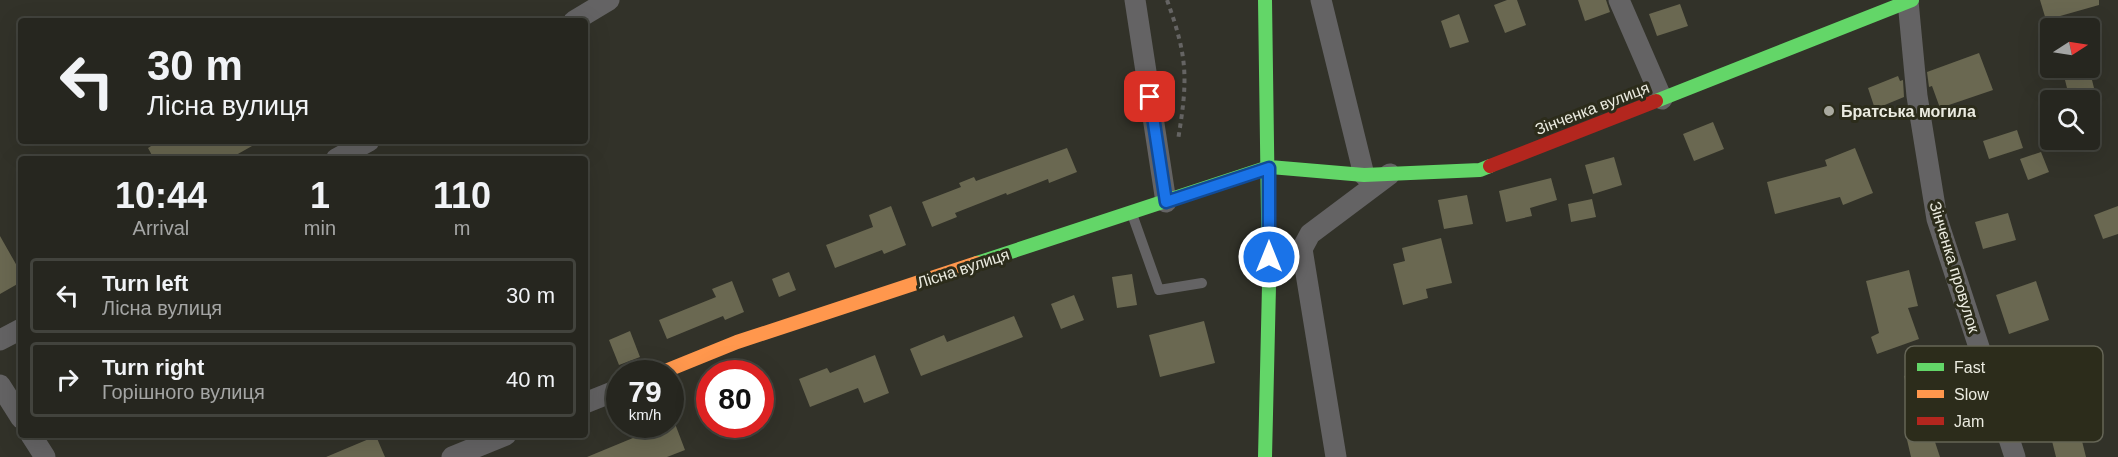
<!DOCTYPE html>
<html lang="en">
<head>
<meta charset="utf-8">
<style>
  body { margin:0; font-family:Arial,sans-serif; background:#2e2e28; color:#f1f3f6; height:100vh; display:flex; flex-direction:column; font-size:22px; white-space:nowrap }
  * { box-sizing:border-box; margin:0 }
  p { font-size:20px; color:#a4a5a4 }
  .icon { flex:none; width:33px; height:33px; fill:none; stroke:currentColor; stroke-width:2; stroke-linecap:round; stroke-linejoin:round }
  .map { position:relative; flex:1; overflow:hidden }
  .details { position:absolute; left:18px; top:156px; width:570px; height:282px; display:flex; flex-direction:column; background:#26261f; border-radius:6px; box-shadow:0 6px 24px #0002,0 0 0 2px #42433d }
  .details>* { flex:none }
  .guide { position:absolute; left:18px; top:18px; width:570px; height:126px; border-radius:6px; box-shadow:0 6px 24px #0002,0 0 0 2px #42433d; background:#26261f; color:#f1f3f6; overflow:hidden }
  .needle { width:39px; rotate:78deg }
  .tools { position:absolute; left:2040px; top:18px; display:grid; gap:12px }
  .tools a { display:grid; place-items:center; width:60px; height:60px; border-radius:6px; background:#26261f; box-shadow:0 6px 24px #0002,0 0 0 2px #42433d; font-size:30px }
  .speed { position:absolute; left:606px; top:360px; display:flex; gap:12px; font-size:30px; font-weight:700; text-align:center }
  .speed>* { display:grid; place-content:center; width:78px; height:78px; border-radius:50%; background:#26261f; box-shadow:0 6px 24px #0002,0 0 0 2px #42433d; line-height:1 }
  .speed small { font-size:15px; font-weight:400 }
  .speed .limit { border:9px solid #d22; background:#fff; color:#111 }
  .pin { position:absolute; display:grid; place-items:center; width:51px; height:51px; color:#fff; margin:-26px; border-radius:12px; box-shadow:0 3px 9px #0006 }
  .me { position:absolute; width:66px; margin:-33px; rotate:0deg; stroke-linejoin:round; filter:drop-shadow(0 0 4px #0008) }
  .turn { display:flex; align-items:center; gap:21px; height:126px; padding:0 30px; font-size:27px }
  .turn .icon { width:78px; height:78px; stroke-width:2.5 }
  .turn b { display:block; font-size:42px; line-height:51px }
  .eta { display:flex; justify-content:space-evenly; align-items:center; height:102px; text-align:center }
  .eta b { font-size:36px; font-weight:700; line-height:42px }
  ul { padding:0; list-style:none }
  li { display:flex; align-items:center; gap:18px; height:75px; margin:0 12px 9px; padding:0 18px; border:3px solid #42433d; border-radius:6px }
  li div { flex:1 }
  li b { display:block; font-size:22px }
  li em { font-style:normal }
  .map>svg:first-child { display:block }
  .building { fill:#6a6851 }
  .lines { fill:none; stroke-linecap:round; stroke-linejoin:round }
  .path { stroke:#656463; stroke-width:4; stroke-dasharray:4.5 4.5; stroke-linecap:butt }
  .lane { stroke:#646364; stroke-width:10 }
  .street { stroke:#646364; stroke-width:21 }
  .fast { stroke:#63d668; stroke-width:14 }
  .slow { stroke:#ff974d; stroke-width:14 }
  .jam { stroke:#b3261e; stroke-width:14 }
  .route-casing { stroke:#114b97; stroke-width:15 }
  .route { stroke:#1a73e8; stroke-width:10 }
  .poi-dot { fill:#aaaaa0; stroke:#2c2c1b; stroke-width:2 }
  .labels { text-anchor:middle; stroke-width:6; stroke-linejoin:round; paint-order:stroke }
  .street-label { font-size:16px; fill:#ebebe0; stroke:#2c2c1b }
  .poi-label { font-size:16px; font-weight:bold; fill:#ebebe0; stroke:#2c2c1b; text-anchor:start }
  .key { fill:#2c2c1b; stroke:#656556; stroke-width:1.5 }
  .key-label { font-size:16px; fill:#ebebe0 }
</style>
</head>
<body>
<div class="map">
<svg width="2118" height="457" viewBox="0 0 2118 457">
  <rect width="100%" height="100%" fill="#323229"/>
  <!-- building -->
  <path class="building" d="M1507,0H1517L1526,25L1505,33L1494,5Z
    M1578,0H1606L1610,12L1585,21Z
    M2040,0H2099V5L2046,20Z
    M1680,4L1688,26L1657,36L1649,14Z
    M1459,14L1469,42L1450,48L1441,21Z
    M1979,53L1993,90L1940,108L1932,86L1929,87L1927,72Z
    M2062,68H2089L2097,100H2070Z
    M1898,76L1900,81L1903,80L1904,97L1875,109L1868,88Z
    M1713,122L1724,149L1694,161L1683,134Z
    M2017,130L2023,148L1989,159L1983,141Z
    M159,141H261L229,159H154L148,148Z
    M1067,148L1077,172L1049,183L1048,179L1007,195L1006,193L955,213L957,217L932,227L922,202L961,187L959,183L974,177L976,181Z
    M1855,148L1873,193L1843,205L1840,197L1775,214L1767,182L1827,166L1825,160Z
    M2041,152L2049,172L2028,180L2020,159Z
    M1614,157L1622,185L1593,194L1585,165Z
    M1551,178L1557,200L1530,208L1532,216L1506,222L1499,191Z
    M1467,195L1473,224L1444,229L1438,200Z
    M1592,199L1596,217L1571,222L1568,204Z
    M891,206L906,245L884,254L882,250L835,268L826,245L873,227L869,215Z
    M2118,206V234L2103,239L2094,215Z
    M2008,213L2016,240L1983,249L1975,222Z
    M0,236L21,273V282L0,294Z
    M1441,238L1452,283L1426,289L1428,298L1403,305L1393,264L1405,261L1402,248Z
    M1909,270L1918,306L1908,308L1919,339L1877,354L1871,337L1879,333L1866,281Z
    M789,272L796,290L779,297L772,279Z
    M1132,274L1137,305L1117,308L1112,277Z
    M732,281L744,312L725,320L723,316L667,339L659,320L716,297L712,289Z
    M2036,281L2049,320L2009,334L1996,295Z
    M1074,295L1084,320L1061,329L1051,304Z
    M1014,316L1023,337L921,376L910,349L944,335L947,342Z
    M1204,321L1215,363L1160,377L1149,335Z
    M630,331L640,357L619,365L609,340Z
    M875,355L889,393L864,403L858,388L810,407L799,379L827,368L830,373Z
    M1932,369L1947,431L1933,436L1940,457H1911L1905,431L1917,428L1904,376Z
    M2076,417L2086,457H2056L2048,425Z
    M674,421L685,450L667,457H587Z
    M376,436L385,457H326Z"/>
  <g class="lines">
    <!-- path -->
    <path class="path" d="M1167,0C1188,58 1188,79 1178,140"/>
    <!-- lane -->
    <path class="lane" d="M1132,214L1159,290L1202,283"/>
    <!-- street -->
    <path class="street" d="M1135,0L1166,202
      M1321,0L1364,175
      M1619,0L1662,99
      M1908,1L1917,96L1937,219L2015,457
      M574,21L609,0
      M336,159L369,141
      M0,340L21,329
      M0,385L21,418
      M585,403L620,389
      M31,435L45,457
      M452,457L506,435
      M1336,457L1302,249L1310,234L1390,174"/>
    <!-- fast -->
    <path class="fast" d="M1265,0L1269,286L1265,457
      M1656,101L1912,0
      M977,263L1269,167L1364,175L1480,170L1490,166"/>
    <!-- slow -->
    <path class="slow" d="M658,374L737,342L977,263"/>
    <!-- jam -->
    <path class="jam" d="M1490,166L1656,101"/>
  </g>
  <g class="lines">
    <defs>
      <path id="route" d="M1150,97L1166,202L1269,168V257"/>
    </defs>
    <!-- route casing -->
    <use href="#route" class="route-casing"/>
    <!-- route -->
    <use href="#route" class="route"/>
  </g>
  <!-- markers -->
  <circle class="poi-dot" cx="1829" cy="111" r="6"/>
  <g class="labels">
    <!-- street labels -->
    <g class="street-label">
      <text transform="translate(1592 108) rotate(-21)" y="6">Зінченка вулиця</text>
      <text transform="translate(1955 267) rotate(73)" y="6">Зінченка провулок</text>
      <text transform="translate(963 268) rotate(-18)" y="6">Лісна вулиця</text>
    </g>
    <!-- poi labels -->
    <g class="poi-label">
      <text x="1841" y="117">Братська могила</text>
    </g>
  </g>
  <!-- legend -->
  <rect x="1905" y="346" width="198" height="96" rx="9" class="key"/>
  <rect x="1917" y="363" width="27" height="8" fill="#63d668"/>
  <rect x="1917" y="390" width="27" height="8" fill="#ff974d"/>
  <rect x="1917" y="417" width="27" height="8" fill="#b3261e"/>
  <g class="key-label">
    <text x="1954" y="373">Fast</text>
    <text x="1954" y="400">Slow</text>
    <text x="1954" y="427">Jam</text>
  </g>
</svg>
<div class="tools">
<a><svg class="needle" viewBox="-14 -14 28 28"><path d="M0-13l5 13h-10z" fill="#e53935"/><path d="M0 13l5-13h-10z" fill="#a4a5a4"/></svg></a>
<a><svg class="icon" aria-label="search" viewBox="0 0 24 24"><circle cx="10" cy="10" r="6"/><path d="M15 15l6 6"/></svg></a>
</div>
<div class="speed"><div>79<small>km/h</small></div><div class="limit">80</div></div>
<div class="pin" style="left:1150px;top:97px;background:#d93025"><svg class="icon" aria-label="arrive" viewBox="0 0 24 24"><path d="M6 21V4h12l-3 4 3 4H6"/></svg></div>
<svg class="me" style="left:1269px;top:257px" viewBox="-20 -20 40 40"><circle r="17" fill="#1a73e8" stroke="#fff" stroke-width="3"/><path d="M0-11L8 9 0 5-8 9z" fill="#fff"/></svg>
<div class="guide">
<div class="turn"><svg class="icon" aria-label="left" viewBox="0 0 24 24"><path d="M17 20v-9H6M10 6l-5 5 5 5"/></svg><div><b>30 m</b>Лісна вулиця</div></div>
</div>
<section class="details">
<div class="eta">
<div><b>10:44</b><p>Arrival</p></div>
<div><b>1</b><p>min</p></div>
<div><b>110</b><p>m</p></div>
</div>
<ul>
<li><svg class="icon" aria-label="left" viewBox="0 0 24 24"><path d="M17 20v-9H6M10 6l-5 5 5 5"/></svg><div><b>Turn left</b><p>Лісна вулиця</p></div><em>30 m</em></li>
<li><svg class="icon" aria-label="right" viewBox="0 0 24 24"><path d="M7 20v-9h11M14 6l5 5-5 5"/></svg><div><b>Turn right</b><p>Горішного вулиця</p></div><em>40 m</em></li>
</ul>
</section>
</div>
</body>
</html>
